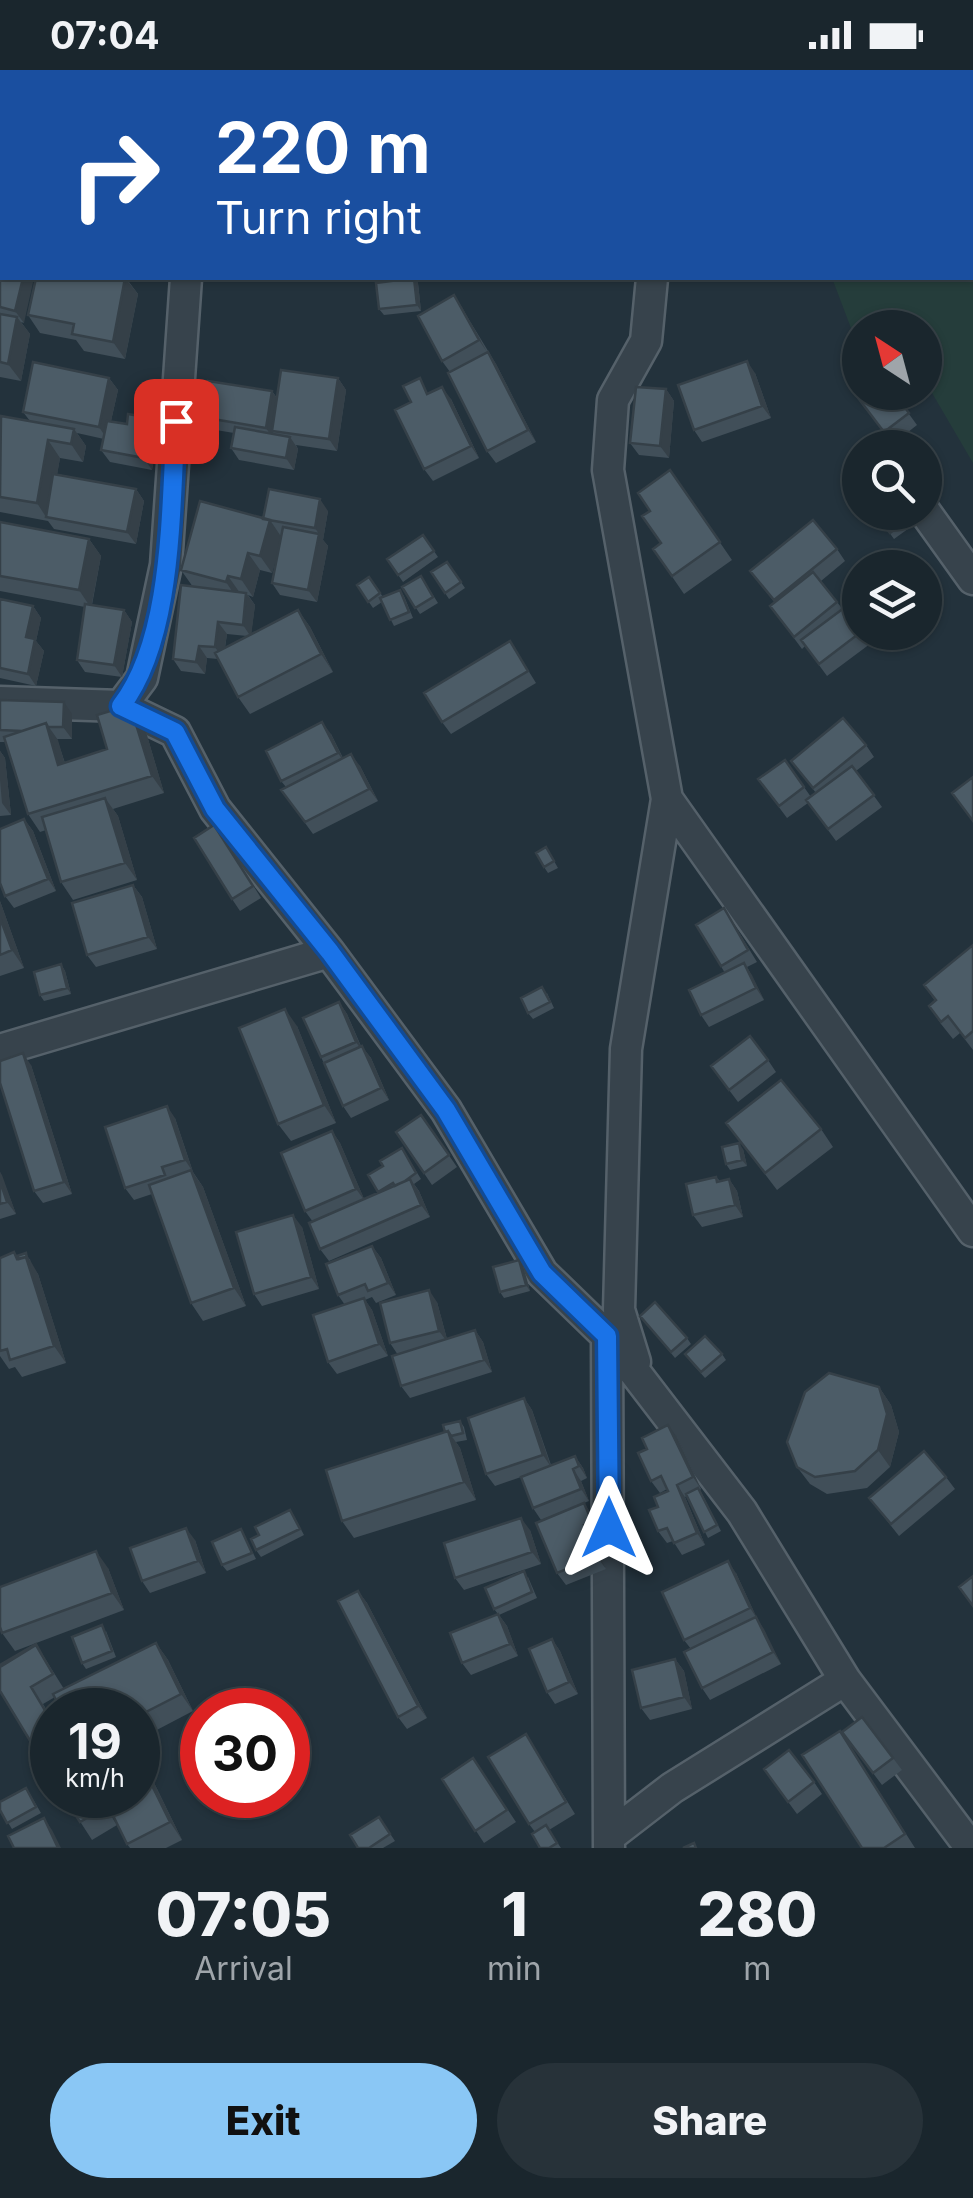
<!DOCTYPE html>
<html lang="en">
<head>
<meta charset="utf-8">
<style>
  body { margin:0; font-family:Inter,sans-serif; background:#273239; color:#f1f3f6; height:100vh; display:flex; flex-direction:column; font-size:38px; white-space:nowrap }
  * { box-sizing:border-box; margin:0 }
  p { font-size:32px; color:#9fa5aa }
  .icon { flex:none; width:55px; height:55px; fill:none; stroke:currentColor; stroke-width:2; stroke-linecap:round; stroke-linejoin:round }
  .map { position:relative; height:1778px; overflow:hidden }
  .details { display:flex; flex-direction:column; background:#1a262d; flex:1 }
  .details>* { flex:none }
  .top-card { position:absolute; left:0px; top:0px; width:975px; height:210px; box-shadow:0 2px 8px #0004,0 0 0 2px #384349; background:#1a4fa0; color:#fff; overflow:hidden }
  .needle { width:65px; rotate:324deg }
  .fabs { position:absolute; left:842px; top:240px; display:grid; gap:20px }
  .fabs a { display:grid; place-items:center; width:100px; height:100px; border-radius:50%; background:#1a262d; box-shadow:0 2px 8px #0004,0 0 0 2px #384349; font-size:50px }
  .speed { position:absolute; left:30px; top:1618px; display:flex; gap:20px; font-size:50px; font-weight:700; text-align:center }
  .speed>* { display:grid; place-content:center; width:130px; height:130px; border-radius:50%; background:#1a262d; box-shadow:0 2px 8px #0004,0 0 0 2px #384349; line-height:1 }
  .speed small { font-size:25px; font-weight:400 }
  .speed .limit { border:15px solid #d22; background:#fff; color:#111 }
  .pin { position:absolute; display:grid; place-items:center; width:85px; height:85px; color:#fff; margin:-42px; border-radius:20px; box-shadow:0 5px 15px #0006 }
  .me { position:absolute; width:110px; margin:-55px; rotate:0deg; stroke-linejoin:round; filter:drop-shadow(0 0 8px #0008) }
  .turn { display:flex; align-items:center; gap:35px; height:210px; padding:0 50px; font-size:45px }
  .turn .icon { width:130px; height:130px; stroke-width:2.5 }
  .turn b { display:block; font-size:70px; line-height:85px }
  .eta { display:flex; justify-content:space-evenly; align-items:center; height:170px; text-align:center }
  .eta b { font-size:60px; font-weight:800; line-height:70px }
  .button { display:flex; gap:20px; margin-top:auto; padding:20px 50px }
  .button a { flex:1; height:115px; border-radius:60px; background:#8ac7f5; color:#111; font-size:40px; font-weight:800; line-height:115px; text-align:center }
  .button a+a { background:#273239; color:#f1f3f6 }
  .status { display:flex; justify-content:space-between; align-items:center; height:70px; padding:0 50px; background:#1a262d; direction:ltr }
  .status svg { height:28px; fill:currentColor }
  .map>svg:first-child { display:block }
  .green { fill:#253d3b }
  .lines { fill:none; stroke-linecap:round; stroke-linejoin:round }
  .street-casing { stroke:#55616a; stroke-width:35 }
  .street { stroke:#37434c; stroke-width:30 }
  .wall { fill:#414f59; fill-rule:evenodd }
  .shaded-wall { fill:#354048 }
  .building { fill:#4c5c67; stroke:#354048; stroke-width:2.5 }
  .route-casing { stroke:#114b97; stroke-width:25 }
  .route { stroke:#1a73e8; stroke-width:18 }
</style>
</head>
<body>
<div class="status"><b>07:04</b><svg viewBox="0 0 49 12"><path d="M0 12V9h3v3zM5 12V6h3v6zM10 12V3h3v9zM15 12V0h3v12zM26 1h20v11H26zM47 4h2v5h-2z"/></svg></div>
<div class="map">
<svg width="973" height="1778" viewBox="0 0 973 1778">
  <rect width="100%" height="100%" fill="#23323c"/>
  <!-- green -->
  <path class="green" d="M824,0H973V393L925,311V258H860L857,274L832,208H972V2H820Z"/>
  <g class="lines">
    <defs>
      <path id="street" d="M774,2L778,0
        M0,165H2
        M186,208L166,495L142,608L121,636L175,662L215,739L329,882L446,1040L542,1203L607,1266L742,1442L845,1610L971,1778
        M652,208L646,271L613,330L608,400L667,729L973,1161
        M925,442L973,509
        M0,632L121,636
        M0,980L329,882
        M607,1266L609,1778
        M635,1292L619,1240L626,979L667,729
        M611,1765L672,1718L845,1610"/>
    </defs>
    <!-- street casing -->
    <use href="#street" class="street-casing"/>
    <!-- street -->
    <use href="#street" class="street"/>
  </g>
  <!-- wall -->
  <path class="wall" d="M0,180L24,253L21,252L30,264L21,311L0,307Z
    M126,208L138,224L125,289L84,281L76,270L40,263L28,245Z
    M414,208L418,213L421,241L384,245L379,239Z
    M454,225L496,294L536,372L496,393L487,381L450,302L442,291Z
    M755,303L771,348L702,372L694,360Z
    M109,308L118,320L111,351L127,354L151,348L159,360L152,400L110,392L101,380L104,369L77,363L86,376L83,392L60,388L57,404L136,419L144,431L136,474L54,459L48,451L0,442V349L30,351L23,342Z
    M338,308L346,320L337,381L296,375L298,379L294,400L239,390L231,378L234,363L210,359L201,347L272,321L277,328Z
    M666,319L674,331L669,388L639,385L630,373Z
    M893,322L917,355L893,374L858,328Z
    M430,323L451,329L479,388L433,411L424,399Z
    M670,400L732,490L684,524L653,479L661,473L650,441Z
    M328,441L323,470L328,476L317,532L280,525L272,513L279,478L272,503L260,500L253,527L248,525L255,535L251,564L298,540L310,557L333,602L250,644L238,627L218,589L207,588L205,604L181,601L173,589L193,517L181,500L264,449ZM227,564L247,566L225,578Z
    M902,442L912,456L894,469L880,450Z
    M0,452L89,469L101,486L92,535L124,540L132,552L122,607L85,602L77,590L85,537L0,521Z
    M423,465L438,487L403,512L387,489Z
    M837,479L845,491L821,511L860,562H881L882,565L827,606L805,576L802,579L779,548L770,536L775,533L750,501Z
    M447,492L465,518L449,529L431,502Z
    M421,506L438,533L420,544L402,517Z
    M369,507L383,527L400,520L404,526L413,548L394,556L382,532L373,538L357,515Z
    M0,529L33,536L41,548L36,571L44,581L36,616L0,608Z
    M510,571L536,613L451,664L442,652Z
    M0,630L72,644V669H57L65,693L107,679L130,635L143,652L164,723L113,739L118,746L137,810L73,830L61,812L46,760L40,762L28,744L6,672H0Z
    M331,664L343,688L360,696L378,731L313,764L281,720L286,717L281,711Z
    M866,675L874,687L856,701L882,737L836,771L808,733L787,748L758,709L785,690L811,727L816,723L791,691Z
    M0,681L5,688L11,745L0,746Z
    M24,749L33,761L56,821L14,838L5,826Z
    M223,767L261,828L240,841L232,829Z
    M546,777L558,798L548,803L544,797Z
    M133,815L142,827L157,879L96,897L87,885Z
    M0,831L24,898L0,906Z
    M724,838L757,892L747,897L764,930L709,957L701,945L725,903L696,855Z
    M973,875V980L960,963L953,969L941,954L929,936L935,931L924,915Z
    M61,894L65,901L71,924L44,931L40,925Z
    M547,923L554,938L533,949L528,943Z
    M339,932L347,944L361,976L371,988L389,1030L351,1048L343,1036L321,987Z
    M297,956L336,1053L291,1071L278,1054Z
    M768,990L776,1002L738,1032L711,996Z
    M31,995L72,1124L43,1133L34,1121Z
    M421,1045L457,1097L432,1115L396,1062Z
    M175,1048L193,1102L203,1117L246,1236L203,1251L191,1233L152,1124L134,1130L125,1118Z
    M726,1053L821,1059L833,1077L777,1120Z
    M332,1061L340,1073L364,1129L379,1123L383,1096L402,1078L421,1109L414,1114L419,1121L430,1147L329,1191L320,1179L313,1152L305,1141Z
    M743,1079L747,1096L730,1100L726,1094Z
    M0,1102L16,1144L0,1149Z
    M716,1107L720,1111L729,1109L737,1121L743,1147L702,1157L693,1145Z
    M302,1157L319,1219L262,1236L254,1224Z
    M372,1176L381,1188L396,1225L376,1233L372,1227L365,1230L372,1240L388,1286L337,1304L328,1292L345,1235L338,1225Z
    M14,1182L17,1186L30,1189L31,1195L38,1204L66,1293L22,1307L15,1297L9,1299L0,1286V1188Z
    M519,1190L523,1196L530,1221L504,1228L500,1222Z
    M437,1232L447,1269L475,1260L483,1272L492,1302L410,1328L401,1316L398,1285L390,1273Z
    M640,1246L687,1268L691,1274L675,1288Z
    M722,1284L726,1290L705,1308L689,1290Z
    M879,1317L891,1335L899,1362L890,1397L867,1418L827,1424L810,1414L797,1397Z
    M524,1328L532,1340L551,1395L575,1386L583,1398L587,1408L581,1411L589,1431L584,1433L592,1445L600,1464L593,1467L606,1499L566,1515L557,1503L583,1433L541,1450L533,1438L521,1407L495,1416L486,1404Z
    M460,1351L464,1357L467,1370L456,1372L460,1378L476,1430L354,1468L342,1451L445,1362Z
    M677,1367L701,1419L700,1420L721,1461L708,1468L687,1426L685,1427L705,1475L682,1485L673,1471L667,1473L658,1461L668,1421L667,1419L660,1423L651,1411Z
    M946,1407L955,1419L899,1466L869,1428Z
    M294,1446L304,1465L261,1487L256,1480L259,1465Z
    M241,1459L256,1489L227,1501L222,1495Z
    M530,1460L541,1494L464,1520L455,1508Z
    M195,1470L206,1503L150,1523L142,1511Z
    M108,1498L124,1540L15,1581L2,1563Z
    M736,1503L758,1551L781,1594L710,1630L702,1618L691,1579L684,1570Z
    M528,1507L537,1528L499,1545L507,1556L518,1586L471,1605L462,1593L498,1544L494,1539Z
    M358,1521L367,1533L427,1648L407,1659L398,1647Z
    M106,1561L116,1587L86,1599L82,1593Z
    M552,1569L560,1581L578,1624L555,1634L547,1622Z
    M156,1573L168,1590L193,1641L151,1663L143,1652L138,1655V1640H61L55,1627L43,1634L52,1649V1707L0,1621L36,1574L64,1619Z
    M675,1589L684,1601L692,1639L650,1650L641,1638Z
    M862,1647L902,1700L882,1715L842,1662Z
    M840,1661L852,1679L915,1778H862Z
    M526,1664L575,1744L549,1760L561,1778H540L535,1762L529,1754Z
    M138,1680L182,1770L166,1778H130L127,1774Z
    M473,1688L516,1752L484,1773L442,1709Z
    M764,1699L814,1712L822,1724L797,1744Z
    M30,1724L41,1743L12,1759L0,1740Z
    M63,1725H98L117,1755L92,1770Z
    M379,1747L395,1771L383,1778H358Z"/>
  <!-- shaded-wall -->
  <path class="shaded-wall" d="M204,0H220L219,2H204Z
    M23,208H34L24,253L15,241Z
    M125,208L138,224L125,289L113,272Z
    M414,208L418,213L421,241L417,235Z
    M454,225L462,237L487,282L479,270Z
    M17,247L30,264L21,311L8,294Z
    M488,282L496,294L536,372L528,360Z
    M747,291L755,303L771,348L762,336Z
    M109,308L118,320L107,369L99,357Z
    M338,308L346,320L337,381L329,369Z
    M442,317L451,329L479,388L471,376Z
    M666,319L674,331L669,388L660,376Z
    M272,321L280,333L272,361L275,366L274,370L266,358Z
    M151,348L159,360L152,400L144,388Z
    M74,359L86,376L83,392L71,374Z
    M290,367L298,379L294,400L286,388Z
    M48,370L60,388L50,448L46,447L37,433Z
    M136,419L144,431L136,474L127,462Z
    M320,429L328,441L323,470L328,476L317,532L308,520L319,464L315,458Z
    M270,450L282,468L272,503L260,486Z
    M89,469L101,486L91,538L79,520Z
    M248,483L260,500L253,527L241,509Z
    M228,506L240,523L238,530L226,512Z
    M246,523L255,535L251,567L243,555Z
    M33,536L41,548L36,571L44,581L36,616L28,604L26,567Z
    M124,540L132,552L122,607L114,595Z
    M298,540L310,557L333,602L321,584Z
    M218,552L227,564L223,589L215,577Z
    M199,576L207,588L205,604L196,592Z
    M64,632L72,644V669L63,657Z
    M130,635L143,652L164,723L152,706Z
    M322,652L331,664L346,695L338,683Z
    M46,653L58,670L70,712L58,695Z
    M0,681L5,688L11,745L2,733L0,710Z
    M351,684L360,696L378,731L369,719Z
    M105,728L118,746L137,810L125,793Z
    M24,749L33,761L56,821L48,809Z
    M133,815L142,827L157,879L148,867Z
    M0,831L24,898L12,880L0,848Z
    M744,893L752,905L764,930L756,918Z
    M61,894L65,901L71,924L67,918Z
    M339,932L347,944L364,984L356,972Z
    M285,939L297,956L336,1053L324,1035Z
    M362,976L371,988L389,1030L381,1018Z
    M23,983L31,995L72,1124L64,1112Z
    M167,1036L175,1048L193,1102L185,1090Z
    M332,1061L340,1073L365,1131L356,1119Z
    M739,1073L743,1079L747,1096L742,1090Z
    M191,1100L203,1117L246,1236L234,1218Z
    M0,1102L2,1105L16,1144L7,1132L0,1111Z
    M410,1109L419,1121L430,1147L421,1135Z
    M729,1109L737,1121L743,1147L735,1135Z
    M293,1145L302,1157L319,1219L311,1207Z
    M372,1176L381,1188L396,1225L388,1213Z
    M26,1183L38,1204L66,1293L54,1276L26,1187Z
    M519,1190L523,1196L530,1221L526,1215Z
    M429,1220L437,1232L448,1273L439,1261Z
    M364,1228L372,1240L388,1286L379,1274Z
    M475,1260L483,1272L492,1302L484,1290Z
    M879,1317L891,1335L899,1362L890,1397L878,1380Z
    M524,1328L532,1340L551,1397L543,1385Z
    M668,1355L677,1367L701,1419L693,1407Z
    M448,1361L460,1378L476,1430L464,1412Z
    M575,1386L583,1398L587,1408L579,1396Z
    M573,1399L581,1411L589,1431L581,1419Z
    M677,1415L685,1427L705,1475L697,1463Z
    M584,1433L592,1445L600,1464L592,1452Z
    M521,1448L530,1460L541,1494L532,1482Z
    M584,1455L593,1467L606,1499L597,1487Z
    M186,1458L195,1470L206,1503L198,1491Z
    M96,1481L108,1498L124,1540L112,1523Z
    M728,1491L736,1503L758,1550L750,1538Z
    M358,1521L367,1533L427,1648L418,1636Z
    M498,1544L507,1556L518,1586L510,1574Z
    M756,1547L764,1559L781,1594L773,1582Z
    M552,1569L560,1581L578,1624L569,1612Z
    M156,1573L168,1590L193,1641L181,1624Z
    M675,1589L684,1601L692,1639L684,1627Z
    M138,1680L182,1770L170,1752L138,1687Z
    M44,1748L52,1760L61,1778H58Z"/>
  <!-- building -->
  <path class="building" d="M1,0H40V2H2V69L0,68Z
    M45,0H92L91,2H45Z
    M131,0H204V2H131Z
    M227,0H295V2H226Z
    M304,0H334L344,2H304Z
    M371,0H411V2H361Z
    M430,0H502L503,2H431Z
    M614,0H683L679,2H616Z
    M0,180L2,181V208H23L15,241L0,237Z
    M36,208H125L113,272L72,264L74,254L28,245Z
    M414,208L417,235L379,239L376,213Z
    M454,225L479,270L442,291L418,246Z
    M0,244L17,247L8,294L0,292Z
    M488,282L528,360L487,381L448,303Z
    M747,291L762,336L694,360L678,315Z
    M33,292L109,308L99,357L23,342Z
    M281,300L338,308L329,369L272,361Z
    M420,308L427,324L442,317L471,376L424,399L395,340L411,332L403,316Z
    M860,308V322H893L909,343L884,362L849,316Z
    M208,311L272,321L266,358L201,347Z
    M636,317L666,319L660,376L630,373Z
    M128,344L151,348L144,388L101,380L107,351L127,354Z
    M1,346L74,359L71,374L48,370L37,433L0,427Z
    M235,357L290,367L286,388L231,378Z
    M670,400L720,472L672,506L653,479L661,473L642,446L650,441L638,423Z
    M53,404L136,419L127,462L46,447Z
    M269,419L320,429L315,458L263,449Z
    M200,431L270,450L260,486L248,483L241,509L228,506L226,512L181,500Z
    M890,442H902L907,450L890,463L880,450Z
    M813,450L837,479L774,530L750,501Z
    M0,452L89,469L79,520L0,506Z
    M283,457L319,464L308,520L272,513Z
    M423,465L434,481L398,505L387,489Z
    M447,492L461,512L445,523L431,502Z
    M813,502L837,532L794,567L770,536Z
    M421,506L433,527L415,538L402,517Z
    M369,507L380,523L368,532L357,515Z
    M181,515L246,523L243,555L218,552L215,577L199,576L196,592L173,589Z
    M400,520L409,542L390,550L380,528Z
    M0,529L33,536L26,567L35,569L28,604L0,598Z
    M856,529L860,534L861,562L819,594L801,570Z
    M85,534L124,540L114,595L77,590Z
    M298,540L321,584L238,627L215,583Z
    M510,571L528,601L442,652L424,623Z
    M0,630L64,632L63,657H48L46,653L22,661L0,660Z
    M130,635L152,706L28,744L4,667L46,653L58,695L107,679L97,645Z
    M843,648L866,675L813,718L791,691Z
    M322,652L338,683L281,711L266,681Z
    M351,684L369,719L305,752L281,720Z
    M785,690L804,717L779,736L758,709Z
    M852,696L874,725L828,759L806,730Z
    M973,707V751L952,723Z
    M105,728L125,793L61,812L42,747Z
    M24,749L48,809L5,826L0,813V759Z
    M214,755L253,816L232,829L194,768Z
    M546,777L554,791L544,797L536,783Z
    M133,815L148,867L87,885L72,833Z
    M724,838L748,880L721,896L696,855Z
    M0,848L12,880L0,885Z
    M973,875V961L965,968L948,946L941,952L929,936L936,930L924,915Z
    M744,893L756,918L701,945L689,920Z
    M61,894L67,918L40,925L34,902Z
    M542,917L550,932L528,943L521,928Z
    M339,932L356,972L321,987L303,948Z
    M285,939L324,1035L278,1054L239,958Z
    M750,966L768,990L729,1020L711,996Z
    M362,976L381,1018L343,1036L324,993Z
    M23,983L64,1112L34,1121L0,1013V991Z
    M781,1010L821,1059L765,1103L726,1053Z
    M167,1036L185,1090L162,1097L165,1105L125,1118L105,1057Z
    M421,1045L449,1085L424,1103L396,1062Z
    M332,1061L356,1119L305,1141L281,1083Z
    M739,1073L742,1090L726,1094L722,1077Z
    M402,1078L416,1103L405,1111L395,1116L393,1113L378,1122L368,1105L383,1096L380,1091Z
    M191,1100L234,1218L191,1233L149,1115Z
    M716,1107L717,1112L729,1109L735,1135L693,1145L686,1114Z
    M410,1109L421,1135L320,1179L309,1153Z
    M0,1111L7,1132L0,1134Z
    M293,1145L311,1207L254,1224L236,1162Z
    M372,1176L388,1213L368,1221L365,1214L338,1225L326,1194Z
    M14,1182L17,1189L26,1187L54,1276L10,1290L7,1279L0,1281V1188Z
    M26,1183L27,1189L26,1187L19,1189L17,1186Z
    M519,1190L526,1215L500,1222L493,1197Z
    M429,1220L439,1261L390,1273L380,1233Z
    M364,1228L379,1274L328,1292L313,1245Z
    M655,1232L687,1268L671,1282L640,1246Z
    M475,1260L484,1290L401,1316L392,1286Z
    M705,1266L722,1284L701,1302L685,1284Z
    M829,1303L879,1317L887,1344L878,1380L855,1401L815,1407L797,1397L787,1372L805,1322Z
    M524,1328L543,1385L486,1404L468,1348Z
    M460,1351L463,1363L451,1366L448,1361L445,1362L443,1355Z
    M668,1355L693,1407L677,1415L697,1463L674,1473L667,1458L658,1461L649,1440L658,1437L654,1427L668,1421L661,1406L651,1411L638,1383L647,1379L642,1368Z
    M448,1361L464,1412L342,1451L326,1400Z
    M924,1381L946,1407L891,1454L869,1428Z
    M575,1386L579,1396L573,1399L581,1419L533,1438L521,1407Z
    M698,1418L717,1455L704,1462L686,1424Z
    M584,1433L592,1452L584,1455L597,1487L557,1503L536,1453Z
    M290,1440L300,1459L256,1480L251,1469L259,1465L255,1457Z
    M521,1448L532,1482L455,1508L444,1473Z
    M186,1458L198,1491L142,1511L130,1478Z
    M241,1459L252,1483L222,1495L212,1472Z
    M96,1481L112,1523L2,1563L0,1557V1517Z
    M728,1491L750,1538L684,1570L662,1522Z
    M524,1501L532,1522L494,1539L485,1518Z
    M973,1506V1536L959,1517Z
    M358,1521L418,1636L398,1647L338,1531Z
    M498,1544L510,1574L462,1593L450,1563Z
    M756,1547L773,1582L702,1618L684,1582Z
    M102,1555L112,1581L82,1593L72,1567Z
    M552,1569L569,1612L547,1622L529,1579Z
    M156,1573L181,1624L138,1646V1640H136L133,1634L121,1640H61L53,1624Z
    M36,1574L42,1585L36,1575L0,1597V1595Z
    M36,1575L53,1604L31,1617L52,1652V1707L0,1621V1597Z
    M675,1589L684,1627L641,1638L632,1600Z
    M862,1647L893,1688L873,1703L842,1662Z
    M840,1661L905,1764L884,1778H862L802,1685Z
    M526,1664L566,1732L529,1754L488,1687Z
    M789,1680L814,1712L788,1732L764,1699Z
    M138,1687L170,1752L127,1774L103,1725H138Z
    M473,1688L507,1740L475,1761L442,1709Z
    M26,1718L36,1737L7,1753L0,1740V1732Z
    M63,1725H97L104,1738L80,1752Z
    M379,1747L390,1764L369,1778H358L350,1765Z
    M44,1748L58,1778H14L8,1766Z
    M546,1755L557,1773L549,1778H540L532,1764Z
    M694,1773L696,1778H683Z"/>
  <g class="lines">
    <defs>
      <path id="route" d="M176,351C170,437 174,567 121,636L175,662L215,739L330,882L446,1040L542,1203L607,1266L609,1458"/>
    </defs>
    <!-- route casing -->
    <use href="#route" class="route-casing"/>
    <!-- route -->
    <use href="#route" class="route"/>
  </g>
</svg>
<div class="fabs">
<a><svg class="needle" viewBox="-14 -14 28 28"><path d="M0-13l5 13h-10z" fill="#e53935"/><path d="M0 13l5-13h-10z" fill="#9fa5aa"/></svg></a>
<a><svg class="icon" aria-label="search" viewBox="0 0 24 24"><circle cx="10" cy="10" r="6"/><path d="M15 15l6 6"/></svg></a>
<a><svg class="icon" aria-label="layers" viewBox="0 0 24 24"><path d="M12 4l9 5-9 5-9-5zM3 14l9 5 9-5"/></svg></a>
</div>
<div class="speed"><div>19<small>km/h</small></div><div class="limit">30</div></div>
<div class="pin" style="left:176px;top:351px;background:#d93025"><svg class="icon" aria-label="arrive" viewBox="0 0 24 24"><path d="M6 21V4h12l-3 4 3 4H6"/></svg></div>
<svg class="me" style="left:609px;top:1458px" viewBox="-20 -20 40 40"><path d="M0-17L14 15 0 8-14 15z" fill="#1a73e8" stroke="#fff" stroke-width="4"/></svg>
<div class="top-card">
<div class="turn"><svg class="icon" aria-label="right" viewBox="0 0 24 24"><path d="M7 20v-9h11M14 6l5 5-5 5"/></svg><div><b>220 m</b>Turn right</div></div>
</div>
</div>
<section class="details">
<div class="eta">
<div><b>07:05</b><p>Arrival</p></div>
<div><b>1</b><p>min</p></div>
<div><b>280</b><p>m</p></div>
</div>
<div class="button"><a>Exit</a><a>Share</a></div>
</section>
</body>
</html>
